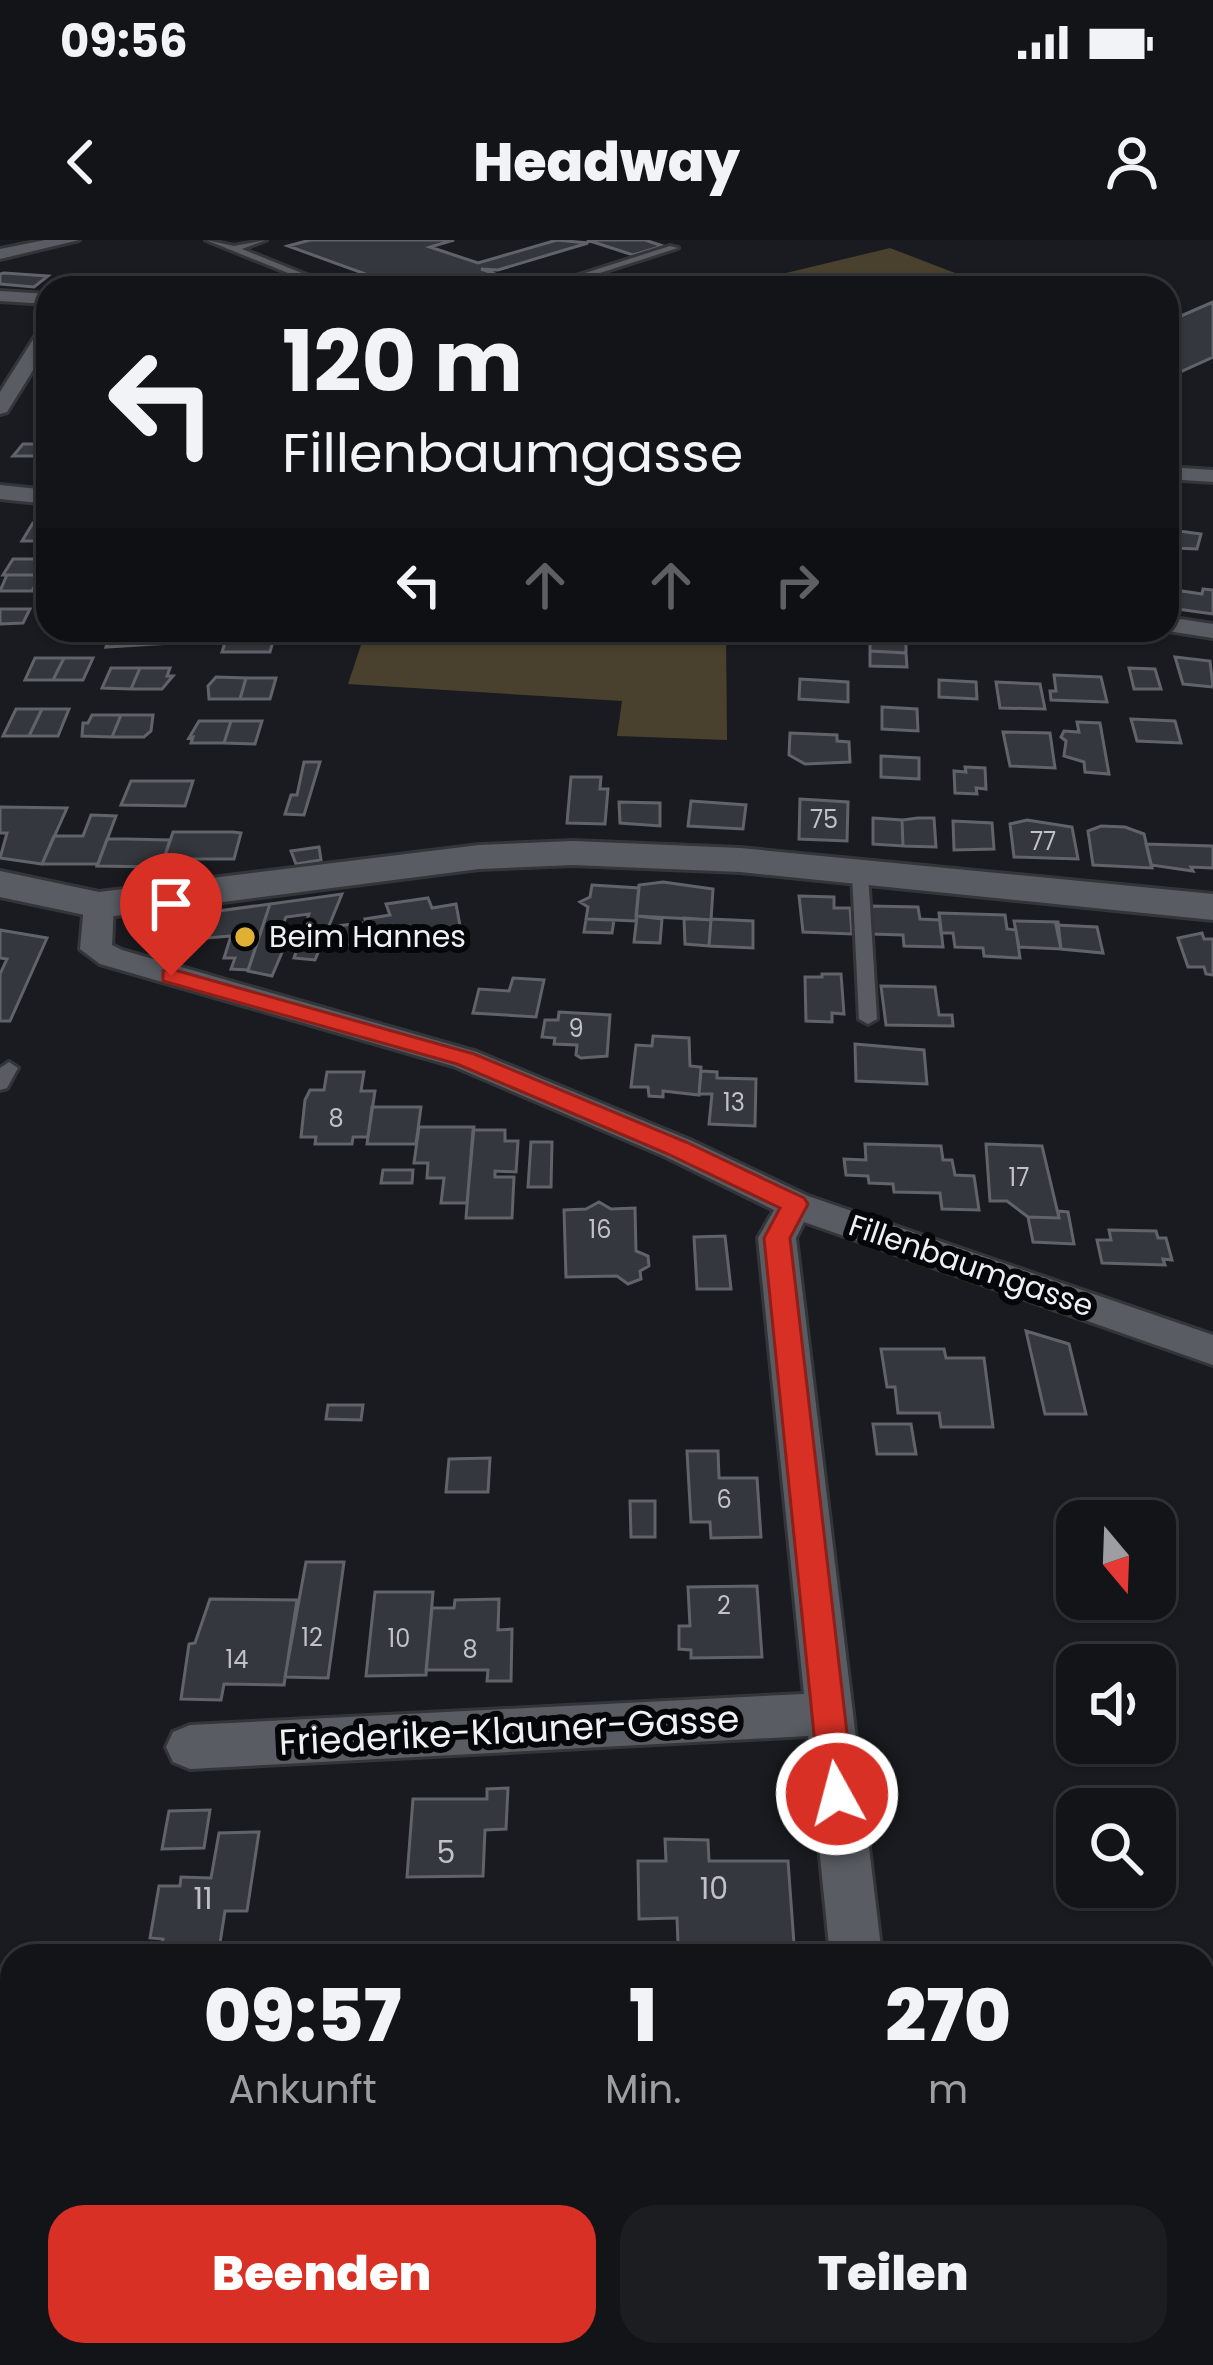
<!DOCTYPE html>
<html lang="de">
<head>
<meta charset="utf-8">
<style>
  body { margin:0; font-family:Poppins,sans-serif; background:#1c1d21; color:#f1f3f6; height:100vh; display:flex; flex-direction:column; font-size:45px; white-space:nowrap }
  * { box-sizing:border-box; margin:0 }
  p { font-size:39px; color:#9d9ea2 }
  .icon { flex:none; width:66px; height:66px; fill:none; stroke:currentColor; stroke-width:2; stroke-linecap:round; stroke-linejoin:round }
  .map { position:relative; flex:1; overflow:hidden }
  .panel { position:absolute; left:0px; top:1704px; width:1215px; height:423px; display:flex; flex-direction:column; background:#131418; border-radius:36px 36px 0 0; box-shadow:0 3px 9px #0004,0 0 0 3px #323337 }
  .panel>* { flex:none }
  .banner { position:absolute; left:36px; top:36px; width:1143px; height:366px; border-radius:36px; box-shadow:0 3px 9px #0004,0 0 0 3px #323337; background:#131418; color:#f1f3f6; overflow:hidden }
  .needle { width:78px; rotate:161deg }
  .tools { position:absolute; left:1056px; top:1260px; display:grid; gap:24px }
  .tools a { display:grid; place-items:center; width:120px; height:120px; border-radius:24px; background:#131418; box-shadow:0 3px 9px #0004,0 0 0 3px #323337; font-size:60px }
  .pin { position:absolute; display:grid; place-items:center; width:102px; height:102px; color:#fff; margin:-123px -51px; border-radius:50% 50% 50% 0; rotate:-45deg; box-shadow:0 0 12px #0007 }
  .pin .icon { rotate:45deg }
  .me { position:absolute; width:132px; margin:-66px; rotate:353deg; stroke-linejoin:round; filter:drop-shadow(0 0 9px #0008) }
  .turn { display:flex; align-items:center; gap:42px; height:252px; padding:0 48px; font-size:54px }
  .turn .icon { width:156px; height:156px; stroke-width:2.5 }
  .turn b { display:block; font-size:84px; line-height:102px }
  .lanes { display:flex; align-items:center; height:114px; padding:0 48px; background:#0003; justify-content:center; gap:60px; direction:ltr }
  .lanes .off { opacity:.35 }
  .eta { display:flex; justify-content:space-evenly; align-items:center; height:204px; text-align:center }
  .eta b { font-size:72px; font-weight:800; line-height:84px }
  .primary-button { display:flex; gap:24px; margin-top:auto; padding:24px 48px }
  .primary-button a { flex:1; height:138px; border-radius:36px; background:#d93025; color:#fff; font-size:48px; font-weight:800; line-height:138px; text-align:center }
  .primary-button a+a { background:#1c1d21; color:#f1f3f6 }
  .status { display:flex; justify-content:space-between; align-items:center; height:84px; padding:0 60px; background:#131418; direction:ltr }
  .status svg { height:33px; fill:currentColor }
  header { display:flex; justify-content:space-between; align-items:center; height:156px; padding:0 48px; background:#131418; font-size:54px; font-weight:800 }
  .map>svg:first-child { display:block }
  .green { fill:#49412d }
  .building { fill:#34373d; stroke:#606369; stroke-width:3 }
  .lines { fill:none; stroke-linecap:round; stroke-linejoin:round }
  .lane-casing { stroke:#343539; stroke-width:6 }
  .street-casing { stroke:#343539; stroke-width:6 }
  .secondary-casing { stroke:#343539; stroke-width:6 }
  .lane { fill:#595d63; fill-rule:evenodd }
  .street { fill:#595d63; fill-rule:evenodd }
  .secondary { fill:#595d63; fill-rule:evenodd }
  .route { fill:#d93025; stroke:#8d1f18; stroke-width:3 }
  .poi-dot { fill:#dfb034; stroke:#050608; stroke-width:4.5 }
  .labels { text-anchor:middle; stroke-width:12; stroke-linejoin:round; paint-order:stroke }
  .number-label { font-size:24px; fill:#c0c2c6 }
  .poi-label { font-size:30px; fill:#eef0f3; stroke:#050608; text-anchor:start }
  .street-label { font-size:30px; fill:#eef0f3; stroke:#050608 }
  .near-number-label { font-size:30px; fill:#c0c2c6 }
  .near-street-label { font-size:36px; fill:#eef0f3; stroke:#050608 }
</style>
</head>
<body>
<div class="status"><b>09:56</b><svg viewBox="0 0 49 12"><path d="M0 12V9h3v3zM5 12V6h3v6zM10 12V3h3v9zM15 12V0h3v12zM26 1h20v11H26zM47 4h2v5h-2z"/></svg></div>
<header><svg class="icon" aria-label="back" viewBox="0 0 24 24"><path d="M15 5l-7 7 7 7"/></svg>Headway<svg class="icon" aria-label="person" viewBox="0 0 24 24"><circle cx="12" cy="8" r="4"/><path d="M4 21q1-7 8-7t8 7"/></svg></header>
<div class="map">
<svg width="1213" height="2125" viewBox="0 0 1213 2125">
  <rect width="100%" height="100%" fill="#191b20"/>
  <!-- green -->
  <path class="green" d="M890,8L994,48H776L757,40Z
    M366,390H726L727,500L617,496L622,461L348,444Z"/>
  <!-- building -->
  <path class="building" d="M310,0H454L430,7L478,23L557,0L588,3L498,30L481,29L529,46L525,48H404L288,6Z
    M587,0H645L663,6L633,15Z
    M0,34L4,33L48,36L34,47L0,44Z
    M1213,62V117L1167,138V82Z
    M23,204H48V216H13Z
    M41,282H48V301H22L33,283Z
    M1179,291L1201,294L1197,309L1175,308Z
    M13,319H48V329H40L36,335H3Z
    M7,335H41L32,351H0Z
    M1203,349L1213,350V374L1170,368L1175,350L1202,354Z
    M0,369H30L23,383L0,384Z
    M125,390H177L171,403L106,407L110,397L122,396Z
    M235,390L275,394L270,412H222L228,393Z
    M814,390H844V401L813,400Z
    M870,395L906,397V413L870,411Z
    M870,411L906,413L907,427L870,426Z
    M1175,417L1210,421L1213,447L1183,444Z
    M35,418H64L53,440H25Z
    M64,418H93L83,440H53Z
    M111,428H140L131,449L102,448Z
    M140,428H170L167,436H173L162,449H131Z
    M1129,428L1155,429L1161,449H1134Z
    M1054,435L1101,437L1107,462L1051,460L1050,451H1056Z
    M216,437L246,438L240,459H209L208,446Z
    M246,438H276L270,459H240Z
    M800,439L848,442V462L799,459Z
    M939,440L976,442L977,459L939,457Z
    M996,442L1040,444L1045,469L1000,468Z
    M882,467L917,469L918,491L882,489Z
    M16,469H42L29,496H3Z
    M42,469H69L58,496H29Z
    M92,475H121L112,497L82,496L83,483H88Z
    M121,475H153L151,491L144,497H112Z
    M1131,479L1175,481L1181,503L1137,501Z
    M199,481H231L224,503H191L193,497L189,498Z
    M231,481H262L255,504L224,503Z
    M1077,482L1100,483L1109,534L1085,532L1084,522L1064,516L1066,501L1061,497L1064,491L1079,492Z
    M1003,492L1050,493L1055,528L1010,526Z
    M790,493L837,495V501L849,502L850,522L805,524L789,515Z
    M881,516L919,518V539L881,537Z
    M304,522H320L304,575L285,574L291,555H297Z
    M965,527L985,528L986,549L976,548L977,554L955,553L954,531L966,532Z
    M571,537H601L600,549H608L605,584L567,583Z
    M131,541H193L185,566L121,565Z
    M800,559L848,562L847,601L799,599Z
    M691,561L746,565L743,589L688,586Z
    M619,562L660,563V586L620,583Z
    M0,567L67,568L42,624L0,618L7,593H0Z
    M91,575L116,576L98,624H42L54,596H83Z
    M873,578L902,580L903,606L873,604Z
    M918,578H934L936,607L903,606L902,580Z
    M1027,580L1072,587L1078,619L1014,617L1010,584Z
    M953,581L992,583L994,609L954,610Z
    M1101,586L1125,587L1144,594L1152,628L1093,625L1088,591Z
    M173,592H233L241,593L234,619H164Z
    M107,599H126L170,600L161,627L97,626Z
    M1146,604L1213,606V628L1191,627L1193,631L1151,625Z
    M319,607L321,620L296,624L291,611Z
    M663,642L713,649L711,680L636,676L639,645Z
    M592,645L639,648L636,681L586,679L588,667L580,662L590,657Z
    M342,654L315,720L294,718L309,674L286,677L276,702L286,703L272,736L248,731L270,664Z
    M799,656L834,657V668H850L852,694L803,692Z
    M428,658L432,668L456,664L461,691L375,704L365,679L390,675L386,664Z
    M270,664L248,730L231,729L235,718H224L231,696L207,698L206,689L167,690L165,684L174,682L173,677Z
    M869,666L918,667L920,679L940,680L943,707L904,706L903,695L872,694Z
    M939,673L1005,675L1007,689L1016,690L1020,718L984,716L983,708L955,707L953,693H941Z
    M637,676L662,679L660,703L634,702Z
    M684,678L711,680L709,706L685,704Z
    M586,679L614,680L612,693L584,692Z
    M711,679L753,681V708L709,706Z
    M1014,681L1058,682L1061,709L1019,707Z
    M364,683L367,703L338,706L335,686Z
    M1056,685L1097,687L1103,713L1061,709Z
    M0,690L47,698L10,781H0V734L7,719L0,718Z
    M1202,693L1204,699H1213V735L1206,734L1204,727H1188L1178,698Z
    M822,734H841L844,774L832,773V782L806,781L805,737H822Z
    M513,738L544,740L536,777L473,773L479,749L509,751Z
    M881,746L935,747L939,775H952L953,786L886,785Z
    M559,772L610,775L607,816L581,818L576,815L577,805L554,804L555,798L542,797L545,780H558Z
    M653,796L689,798L690,826L701,827L699,855L663,851V857L649,856L648,847H631L636,805L652,806Z
    M855,804L924,810L927,844L856,841Z
    M701,831L717,832V838L756,839L755,886L709,884L712,854H699Z
    M327,832H364L361,851H375L368,897H353L352,904H315L316,897H301L305,860L310,850H324Z
    M372,867H421L416,904H367Z
    M419,887H474L467,963H441L444,938H427L428,923H414Z
    M473,890H505V901H518L516,932L495,931V937H514L512,978H466Z
    M531,902H552L551,947H528Z
    M865,904L941,906L943,920H952L955,935L974,936L979,970L942,969L940,953L894,952L893,944L869,943L868,936L846,935L844,919L866,920Z
    M986,904L1042,906L1059,978L1028,977L1007,961H990Z
    M383,930H413L412,943H381Z
    M599,962L611,969L635,968L636,1011L648,1016L649,1026L640,1031L641,1039L628,1044L617,1036L566,1037L564,970L586,969Z
    M1058,971L1068,972L1074,1004L1033,1002L1028,977L1059,978Z
    M1109,990L1156,991L1158,998H1166L1172,1020L1163,1019L1165,1025L1102,1023L1097,1000H1111Z
    M725,996L731,1049H697L694,997Z
    M1026,1091L1069,1104L1086,1174H1045Z
    M881,1109H944L946,1118H984L993,1187H941L939,1173H898L895,1147H887Z
    M328,1165H363L361,1180L326,1179Z
    M873,1184H911L916,1214H877Z
    M687,1211H718L719,1238H757L761,1297L711,1298L710,1282H691Z
    M490,1218L488,1252H446L449,1219Z
    M630,1261H655V1297H631Z
    M306,1322H344L328,1438L285,1437Z
    M757,1346L762,1417L691,1418V1410L679,1409V1386H690L688,1347Z
    M375,1352H433L426,1435L366,1436Z
    M210,1359L297,1360L284,1445L224,1444L221,1460L181,1459L189,1404L195,1403Z
    M499,1359L498,1390L512,1389L511,1441H487L488,1430H426L432,1368H454L455,1360Z
    M508,1548L506,1589L485,1590L483,1636L407,1637L413,1559H487V1549Z
    M210,1570L204,1608L162,1609L169,1571Z
    M259,1592L247,1671H225L218,1716H160L163,1699L150,1698L159,1646H180L181,1637L211,1638L219,1593Z
    M665,1599L708,1600L709,1621H788L794,1704L678,1703L677,1678L639,1679L638,1621H666Z"/>
  <g class="lines">
    <defs>
      <path id="lane" d="M206,0L234,6L266,0L242,9L339,48H325Z
        M670,6L678,8L553,48H538Z
        M860,628L868,633L877,779L868,784L859,779L852,633Z
        M9,822L18,828L7,848L0,850V828Z"/>
      <path id="street" d="M45,0H79L0,19V9Z
        M0,51L48,54V64L0,61Z
        M48,85V106L7,172L0,174V152L41,87Z
        M1167,227L1213,230V242L1167,239Z
        M0,245L48,250V264L0,259Z
        M1167,377L1213,384V398L1161,390H1167Z
        M99,656L114,665L112,705L122,710L477,812L690,900L808,956L1213,1095V1125L804,982L796,998L882,1716H830L808,1496L190,1529L173,1522L166,1507L173,1492L190,1485L804,1454L758,998L774,970L664,916L453,826L100,724L80,709L84,665Z
        M1213,2001V2061L1203,2062V2002Z
        M327,2115H485L480,2125H323Z"/>
      <path id="secondary" d="M573,601L740,608L1213,654V680L740,632L573,625L479,629L99,678L0,657V631L99,652L479,605Z"/>
    </defs>
    <!-- lane casing -->
    <use href="#lane" class="lane-casing"/>
    <!-- street casing -->
    <use href="#street" class="street-casing"/>
    <!-- secondary casing -->
    <use href="#secondary" class="secondary-casing"/>
    <!-- lane -->
    <use href="#lane" class="lane"/>
    <!-- street -->
    <use href="#street" class="street"/>
    <!-- secondary -->
    <use href="#secondary" class="secondary"/>
  </g>
  <!-- route -->
  <path class="route" d="M171,729L474,814L686,902L804,958L808,964L790,998L854,1554L849,1565L837,1570L825,1565L820,1554L764,998L780,968L668,914L457,824L163,741V731Z"/>
  <!-- markers -->
  <circle class="poi-dot" cx="245" cy="697" r="12"/>
  <g class="labels">
    <!-- number labels -->
    <g class="number-label">
      <text x="824" y="588">75</text>
      <text x="1043" y="610">77</text>
      <text x="576" y="797">9</text>
      <text x="734" y="871">13</text>
      <text x="336" y="887">8</text>
      <text x="1019" y="946">17</text>
      <text x="600" y="998">16</text>
      <text x="724" y="1268">6</text>
      <text x="724" y="1374">2</text>
      <text x="312" y="1406">12</text>
      <text x="399" y="1407">10</text>
      <text x="470" y="1418">8</text>
      <text x="237" y="1428">14</text>
    </g>
    <!-- poi labels -->
    <g class="poi-label">
      <text x="269" y="707">Beim Hannes</text>
    </g>
    <!-- street labels -->
    <g class="street-label">
      <text transform="translate(971 1026) rotate(19)" y="10">Fillenbaumgasse</text>
    </g>
    <!-- near-number labels -->
    <g class="near-number-label">
      <text x="446" y="1623">5</text>
      <text x="714" y="1659">10</text>
      <text x="203" y="1669">11</text>
    </g>
    <!-- near-street labels -->
    <g class="near-street-label">
      <text transform="translate(509 1490) rotate(-3)" y="13">Friederike-Klauner-Gasse</text>
    </g>
  </g>
</svg>
<div class="tools">
<a><svg class="needle" viewBox="-14 -14 28 28"><path d="M0-13l5 13h-10z" fill="#e53935"/><path d="M0 13l5-13h-10z" fill="#9d9ea2"/></svg></a>
<a><svg class="icon" aria-label="sound" viewBox="0 0 24 24"><path d="M4 9h4l5-4v14l-5-4H4zM17 9q2 3 0 6"/></svg></a>
<a><svg class="icon" aria-label="search" viewBox="0 0 24 24"><circle cx="10" cy="10" r="6"/><path d="M15 15l6 6"/></svg></a>
</div>
<div class="pin" style="left:171px;top:736px;background:#d93025"><svg class="icon" aria-label="arrive" viewBox="0 0 24 24"><path d="M6 21V4h12l-3 4 3 4H6"/></svg></div>
<svg class="me" style="left:837px;top:1554px" viewBox="-20 -20 40 40"><circle r="17" fill="#d93025" stroke="#fff" stroke-width="3"/><path d="M0-11L8 9 0 5-8 9z" fill="#fff"/></svg>
<div class="banner">
<div class="turn"><svg class="icon" aria-label="left" viewBox="0 0 24 24"><path d="M17 20v-9H6M10 6l-5 5 5 5"/></svg><div><b>120 m</b>Fillenbaumgasse</div></div>
<div class="lanes"><svg class="icon" aria-label="left" viewBox="0 0 24 24"><path d="M17 20v-9H6M10 6l-5 5 5 5"/></svg><svg class="icon off" aria-label="ahead" viewBox="0 0 24 24"><path d="M12 20V5M6 11l6-6 6 6"/></svg><svg class="icon off" aria-label="ahead" viewBox="0 0 24 24"><path d="M12 20V5M6 11l6-6 6 6"/></svg><svg class="icon off" aria-label="right" viewBox="0 0 24 24"><path d="M7 20v-9h11M14 6l5 5-5 5"/></svg></div>
</div>
<section class="panel">
<div class="eta">
<div><b>09:57</b><p>Ankunft</p></div>
<div><b>1</b><p>Min.</p></div>
<div><b>270</b><p>m</p></div>
</div>
<div class="primary-button"><a>Beenden</a><a>Teilen</a></div>
</section>
</div>
</body>
</html>
